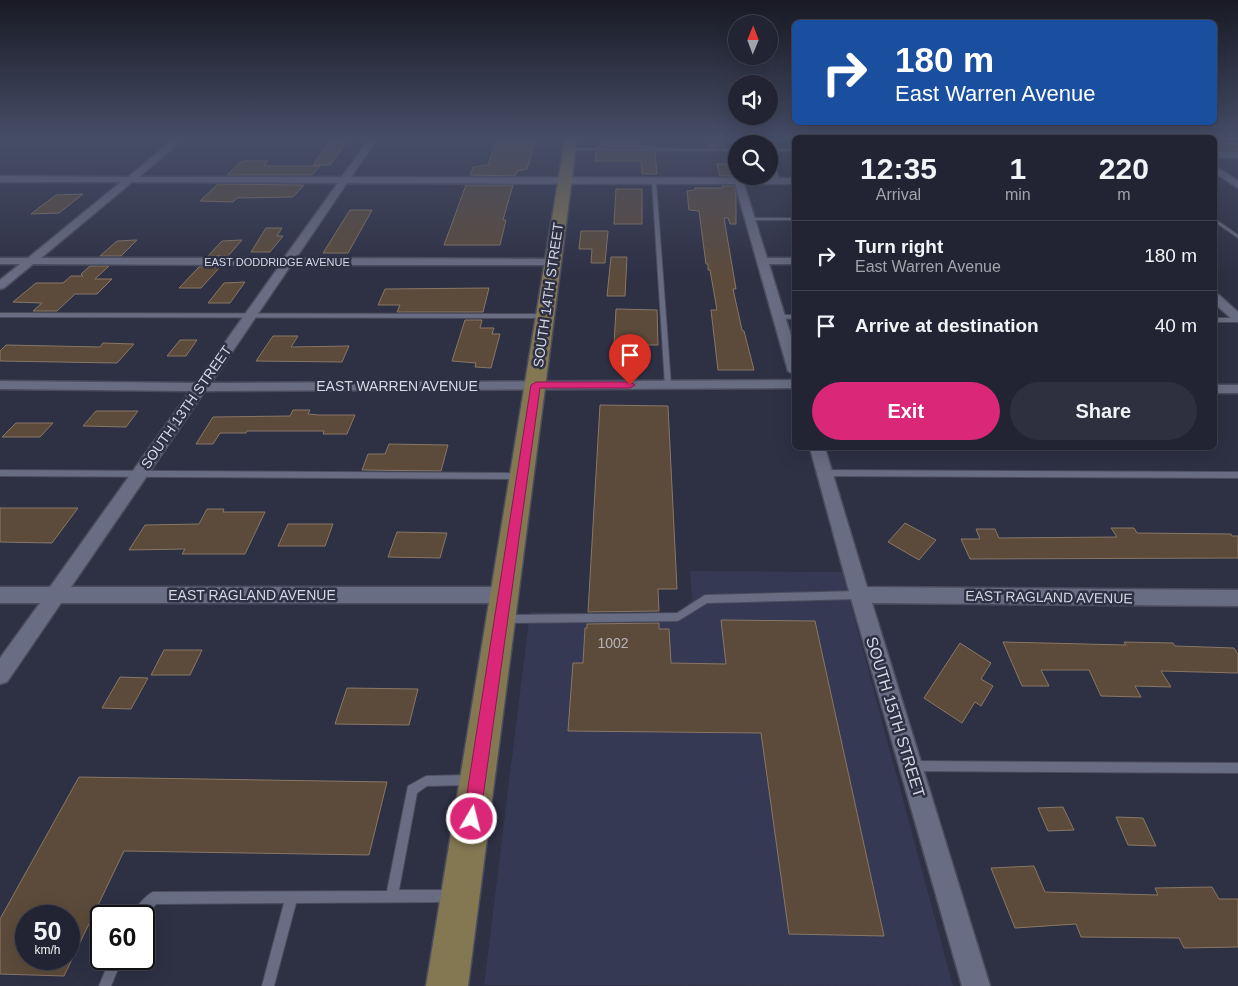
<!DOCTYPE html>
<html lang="en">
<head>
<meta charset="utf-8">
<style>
  body { margin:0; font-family:Arial,sans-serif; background:#2e303f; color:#f1f3f6; height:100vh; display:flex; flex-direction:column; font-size:19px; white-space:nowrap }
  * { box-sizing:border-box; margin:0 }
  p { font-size:16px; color:#a2a4ac }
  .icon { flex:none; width:28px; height:28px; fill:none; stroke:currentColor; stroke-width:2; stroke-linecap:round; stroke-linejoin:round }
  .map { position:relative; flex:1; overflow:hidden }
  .side { position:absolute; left:792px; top:135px; width:425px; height:315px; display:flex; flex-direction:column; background:#222433; border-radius:8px; box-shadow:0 5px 20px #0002,0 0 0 1px #3f414e }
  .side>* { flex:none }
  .top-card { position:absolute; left:792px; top:20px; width:425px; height:105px; border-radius:8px; box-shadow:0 5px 20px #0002,0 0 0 1px #3f414e; background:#1a4fa0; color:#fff; overflow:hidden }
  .needle { width:32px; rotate:1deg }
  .tools { position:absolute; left:728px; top:15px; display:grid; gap:10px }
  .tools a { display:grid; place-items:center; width:50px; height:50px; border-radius:50%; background:#222433; box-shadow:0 5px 20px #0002,0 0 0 1px #3f414e; font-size:25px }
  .speed { position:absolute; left:15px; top:905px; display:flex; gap:10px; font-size:25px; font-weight:700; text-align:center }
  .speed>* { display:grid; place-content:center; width:65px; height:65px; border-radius:50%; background:#222433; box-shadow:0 5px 20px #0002,0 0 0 1px #3f414e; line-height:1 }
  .speed small { font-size:12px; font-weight:400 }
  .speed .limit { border:2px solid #111; border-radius:8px; background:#fff; color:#111 }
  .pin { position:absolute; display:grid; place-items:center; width:42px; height:42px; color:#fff; margin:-51px -21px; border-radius:50% 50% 50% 0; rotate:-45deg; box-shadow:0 0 5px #0007 }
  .pin .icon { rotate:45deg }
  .me { position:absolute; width:55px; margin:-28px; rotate:8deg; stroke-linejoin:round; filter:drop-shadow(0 0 4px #0008) }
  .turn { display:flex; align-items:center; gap:18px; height:105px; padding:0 20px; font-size:22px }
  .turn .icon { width:65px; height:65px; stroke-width:2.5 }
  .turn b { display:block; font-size:35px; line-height:42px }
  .eta { display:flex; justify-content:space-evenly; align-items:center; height:85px; text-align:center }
  .eta b { font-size:30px; font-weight:600; line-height:35px }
  .button { display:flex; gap:10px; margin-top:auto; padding:10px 20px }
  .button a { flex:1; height:58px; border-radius:30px; background:#db2777; color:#fff; font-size:20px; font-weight:600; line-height:58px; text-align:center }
  .button a+a { background:#2e303f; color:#f1f3f6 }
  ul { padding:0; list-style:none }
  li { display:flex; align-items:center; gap:15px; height:70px; padding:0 20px; border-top:1px solid #3f414e }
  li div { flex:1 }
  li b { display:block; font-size:19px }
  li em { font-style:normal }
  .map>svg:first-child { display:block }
  .built { fill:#363953 }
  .building { fill:#5c4b3a; stroke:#897765; fill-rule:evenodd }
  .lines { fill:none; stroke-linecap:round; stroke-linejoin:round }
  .lane-casing { stroke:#4b4d5e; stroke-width:2 }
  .street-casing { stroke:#4b4d5e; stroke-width:3 }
  .primary-casing { stroke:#4b4d5e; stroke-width:3 }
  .lane { fill:#696d83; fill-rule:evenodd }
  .street { fill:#696d83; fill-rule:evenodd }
  .primary { fill:#837852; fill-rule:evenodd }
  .route { fill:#db2777; stroke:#8e194d }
  .labels { text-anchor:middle; stroke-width:5; stroke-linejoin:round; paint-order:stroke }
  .far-street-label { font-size:11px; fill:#d5d7e4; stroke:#2e3044 }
  .street-label { font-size:14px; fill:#d5d7e4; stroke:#2e3044 }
  .near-number-label { font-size:14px; fill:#b7b4ba }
  .near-street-label { font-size:16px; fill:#d5d7e4; stroke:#2e3044 }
</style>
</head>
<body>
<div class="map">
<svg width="1238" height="986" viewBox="0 0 1238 986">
  <rect width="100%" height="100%" fill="#2e3044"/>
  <!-- built -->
  <path class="built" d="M690,571L842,572L953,986L484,985L530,612L676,614L692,600Z"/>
  <!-- building -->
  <path class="building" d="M349,139L330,165H313L331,140Z
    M497,139H536L527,169L517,171L515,176L470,175L473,167L488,165Z
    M602,139H638V146L655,147L597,146H601Z
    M707,139H723L725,147H709Z
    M1215,139L1224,143H1238V150H1215Z
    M596,152H655L657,174H642L641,161H595Z
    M242,161H268L264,166H320L312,175H227Z
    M717,164H736V176H720Z
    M218,184L304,185L293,197L237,198L233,202L200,201Z
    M466,185H513L503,220H506L500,245H444Z
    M722,186H734L736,195V224H730L728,218H724L736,289H733L742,330L744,331L754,370H718L711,310H717L710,270H708V264H706L699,211L689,210L687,191L695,190V188H722Z
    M616,189H642V224H614Z
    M83,194L59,213L31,214L56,195Z
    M350,210H372L348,253H323Z
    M266,228H282L277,236H283L270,252H251Z
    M581,231H608L605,263H591L592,249H579Z
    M137,240L121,256H100L117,241Z
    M242,240L228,256H208L222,241Z
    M611,257H627L625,296H607Z
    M90,266H109L95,279H112L97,294H75L57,311H33L42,303L13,302L36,283H63L71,276H83L81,274Z
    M199,267H220L201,288H179Z
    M245,282L230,303H208L224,283Z
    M489,288L483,312H397L400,305H378L385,289Z
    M616,309L657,310L658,345H614Z
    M465,320H482L480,328H494L492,334H500L491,368L475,367L476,363L452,361Z
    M273,336H298L291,347L349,346L342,362L256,361Z
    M180,340H197L186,356H167Z
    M103,343L134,344L117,363L0,361V351L6,345L100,347Z
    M600,405L668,406L677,589H658L659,611L588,612Z
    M293,410H310L308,414L318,415H355L347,434H323L324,431H247L246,433H220L213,444H196L213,417L290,416Z
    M96,411H138L126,427L83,426Z
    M16,423H53L40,437H2Z
    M389,444L448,445L441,471L362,470L368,454H385Z
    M0,508H78L52,543L0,542Z
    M207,509H224L223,512H265L245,554H182L185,549L129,550L145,525L199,524Z
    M905,523L936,540L919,560L888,542Z
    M288,524H333L325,546H278Z
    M1111,528H1134L1137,533L1231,534L1232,536H1238V558L970,559L961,539H980L976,529H995L999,538L1117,537Z
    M397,532L447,533L440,558L388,557Z
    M721,620L815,621L884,936L789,934L761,733L568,731L573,663H583L585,628H587V624L659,623V629H669L671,663L726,664Z
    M1003,642L1126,645L1124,642L1173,643L1175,646L1234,648L1238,654V673L1161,671L1171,687L1135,686L1141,697L1101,696L1089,670H1041L1049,686H1022Z
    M960,643L991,663L981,679L993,686L981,706L975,702L962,723L924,698Z
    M164,650H202L190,675H151Z
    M120,677L148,678L131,709L102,708Z
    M347,688L418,689L409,725L335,724Z
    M79,777L387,782L369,855L124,851L64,976L0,974V919ZM26,916H69V959H26Z
    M1063,807L1074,830L1048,831L1038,808Z
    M1116,817L1143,818L1156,846L1128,845Z
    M1034,866L1045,892L1158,895L1155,888L1212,887L1219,899H1238V947L1184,948L1179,938L1081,937L1076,924L1015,928L991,868Z"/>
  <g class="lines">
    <defs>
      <path id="lane" d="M570,148L736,149V151L569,150Z
        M769,149H795V151H769Z
        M654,180L656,181L671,385L668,387L665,385L652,181Z
        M748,218H795V220H748Z
        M1215,219L1238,235V238L1215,222Z
        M0,313L545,314L548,316L545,318L0,317Z
        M779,315H795V319L777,318V316Z
        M1215,318H1238V322H1215Z
        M0,470L518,473L522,476L518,479L0,476Z
        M824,470L1238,472V478L824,476L820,473Z
        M858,591L861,593L862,595L861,597L858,599L707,603L678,621L506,623L503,622L502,619L503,616L506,615L677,613L705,595Z
        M913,761L1238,763V773L913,771L909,770L908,766L909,762Z
        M468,775L472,776L473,780L472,784L468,785L427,786L417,793L399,890H450L454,892L456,896L454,900L450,902L296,903L274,986H262L284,903L156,904L144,918V916H132C135,908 145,896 153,892L387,891L408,786L426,776Z
        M110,959H122L111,986H99Z"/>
      <path id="street" d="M174,139H183L139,177H342L369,139H377L351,177L770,178L769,160L773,163L779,178H795V184H744L767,258H795V264H769L795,349V375L788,371L735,184L347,183L296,258L553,259L558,262L553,265H291L211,383L795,380V388L205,391L71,587H505L512,590L514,595L512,600L505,603H61L7,682L0,684V658L40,603H0V587H50L190,391L0,389V381L196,383L280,265L33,264L4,288L0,289V280L20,264H0V258H28L121,182H0V176L128,177ZM132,182L338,183L284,258H41Z
        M755,139H763L765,144H757Z
        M1215,152H1238V158H1215Z
        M1215,166L1238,181V188L1215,173Z
        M1215,294L1219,295L1238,312V322L1234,321L1215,304Z
        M1215,385H1238V393H1215Z
        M810,448H825L867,587L1238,590V606L872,603L990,986H962L850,595Z"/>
      <path id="primary" d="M565,139H577L468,986H426Z"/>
    </defs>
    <!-- lane casing -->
    <use href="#lane" class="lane-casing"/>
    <!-- street casing -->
    <use href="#street" class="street-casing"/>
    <!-- primary casing -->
    <use href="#primary" class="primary-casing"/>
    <!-- lane -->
    <use href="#lane" class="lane"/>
    <!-- street -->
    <use href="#street" class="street"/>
    <!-- primary -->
    <use href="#primary" class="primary"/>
  </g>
  <!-- sky -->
  <linearGradient id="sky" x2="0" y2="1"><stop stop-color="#191a25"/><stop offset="0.5" stop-color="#464e67"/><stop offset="1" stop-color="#464e67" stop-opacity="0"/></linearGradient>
  <rect width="1238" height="277" fill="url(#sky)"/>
  <!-- route -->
  <path class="route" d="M536,382H630L635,385L630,388H540L480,819L477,825L472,827L466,825L463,819L531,385Z"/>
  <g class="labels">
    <!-- far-street labels -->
    <g class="far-street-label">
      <text x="277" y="266">EAST DODDRIDGE AVENUE</text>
    </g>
    <!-- street labels -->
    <g class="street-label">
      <text transform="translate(548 295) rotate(-82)" y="5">SOUTH 14TH STREET</text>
      <text x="397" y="391">EAST WARREN AVENUE</text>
      <text transform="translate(186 407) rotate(-55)" y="5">SOUTH 13TH STREET</text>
      <text x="252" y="600">EAST RAGLAND AVENUE</text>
      <text transform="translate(1049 597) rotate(1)" y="5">EAST RAGLAND AVENUE</text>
    </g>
    <!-- near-number labels -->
    <g class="near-number-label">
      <text x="613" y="648">1002</text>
    </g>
    <!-- near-street labels -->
    <g class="near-street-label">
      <text transform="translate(896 717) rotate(73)" y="6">SOUTH 15TH STREET</text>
    </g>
  </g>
</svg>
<div class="tools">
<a><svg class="needle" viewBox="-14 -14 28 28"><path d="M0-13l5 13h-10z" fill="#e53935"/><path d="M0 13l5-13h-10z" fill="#a2a4ac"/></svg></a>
<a><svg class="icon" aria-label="sound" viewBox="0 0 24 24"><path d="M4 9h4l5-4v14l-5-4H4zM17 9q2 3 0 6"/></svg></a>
<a><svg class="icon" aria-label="search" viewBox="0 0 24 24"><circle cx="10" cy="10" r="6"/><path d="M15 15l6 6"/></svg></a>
</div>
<div class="speed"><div>50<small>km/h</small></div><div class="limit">60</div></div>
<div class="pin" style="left:630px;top:385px;background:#d93025"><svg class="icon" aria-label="arrive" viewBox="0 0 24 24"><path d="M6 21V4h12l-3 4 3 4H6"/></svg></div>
<svg class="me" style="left:472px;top:819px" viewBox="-20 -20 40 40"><circle r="17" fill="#db2777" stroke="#fff" stroke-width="3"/><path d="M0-11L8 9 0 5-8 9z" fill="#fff"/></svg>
<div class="top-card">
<div class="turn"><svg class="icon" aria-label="right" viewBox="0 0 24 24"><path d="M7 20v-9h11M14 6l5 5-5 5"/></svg><div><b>180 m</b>East Warren Avenue</div></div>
</div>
<section class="side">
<div class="eta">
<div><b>12:35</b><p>Arrival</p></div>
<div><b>1</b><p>min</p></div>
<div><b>220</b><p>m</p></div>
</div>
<ul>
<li><svg class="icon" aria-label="right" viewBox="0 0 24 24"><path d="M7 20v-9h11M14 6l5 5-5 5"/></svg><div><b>Turn right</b><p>East Warren Avenue</p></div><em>180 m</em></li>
<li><svg class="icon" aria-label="arrive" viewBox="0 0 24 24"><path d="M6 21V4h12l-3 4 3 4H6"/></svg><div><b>Arrive at destination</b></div><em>40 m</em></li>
</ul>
<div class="button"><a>Exit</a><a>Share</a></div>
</section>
</div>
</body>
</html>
